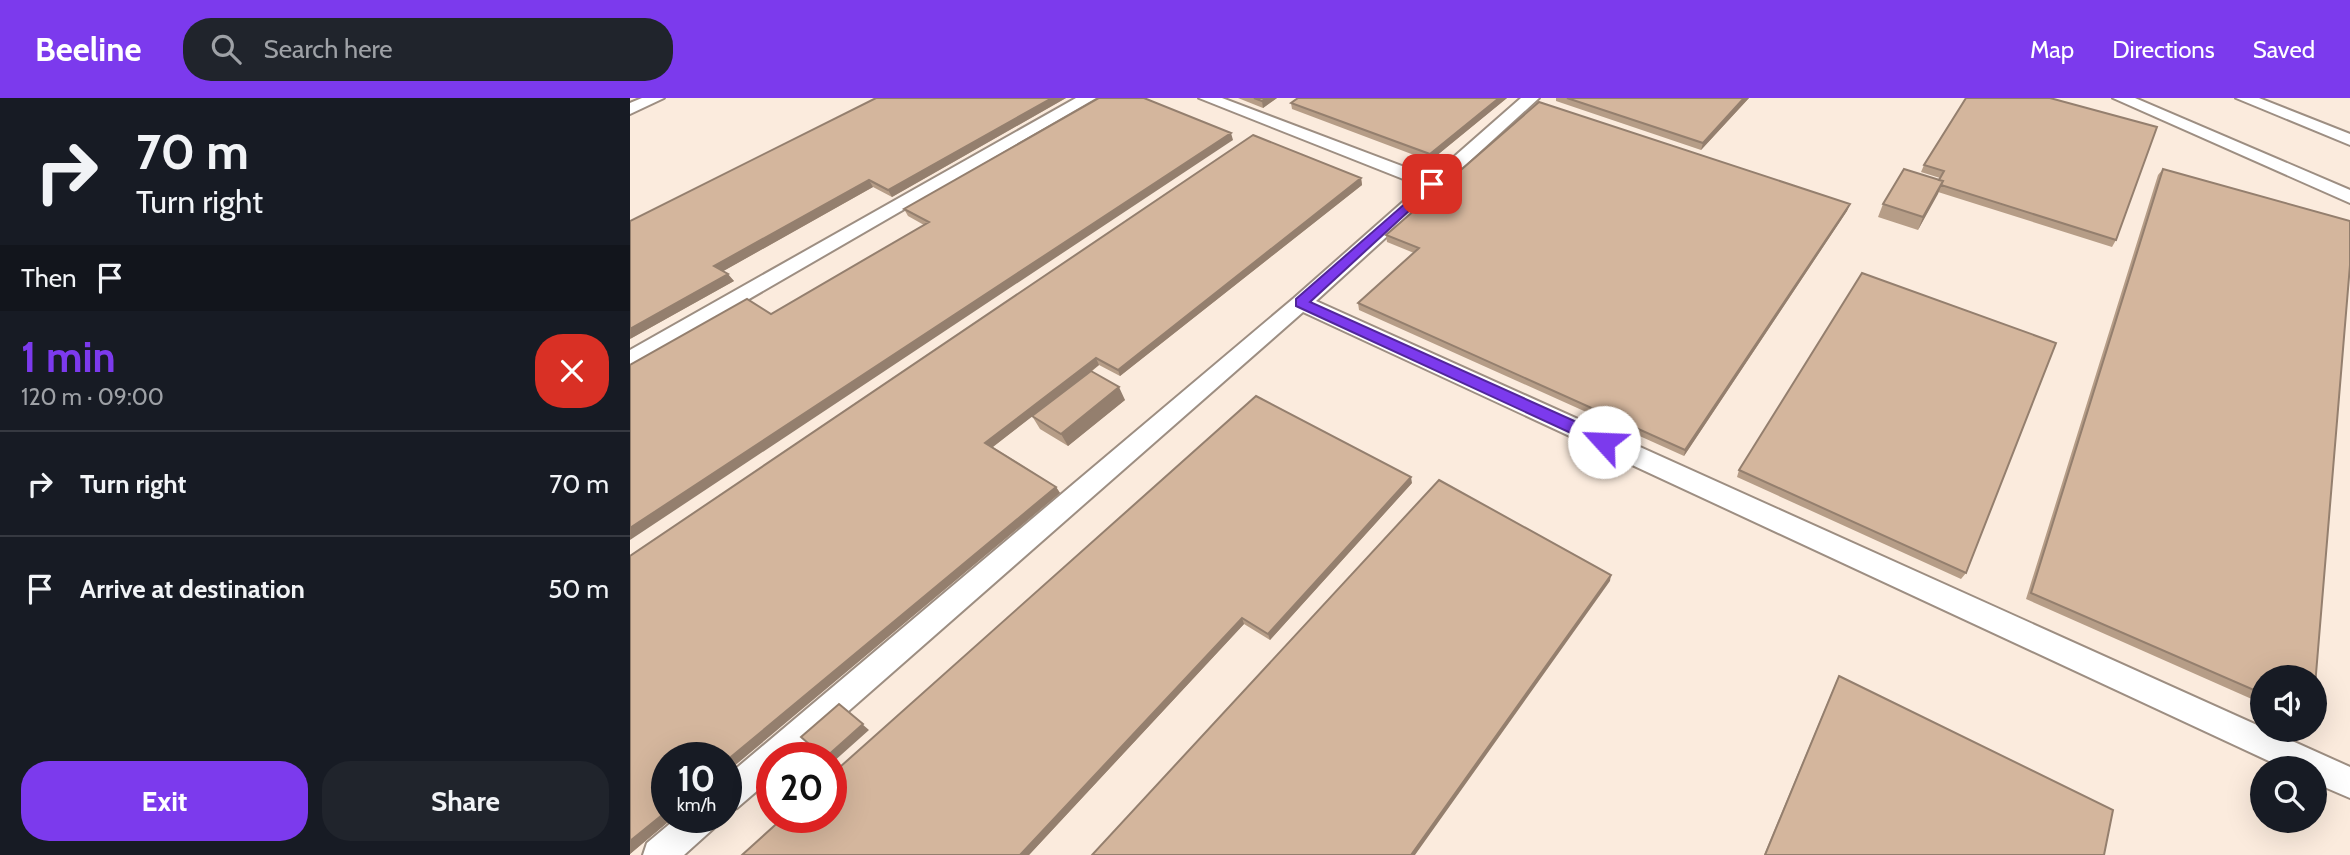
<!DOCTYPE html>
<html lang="en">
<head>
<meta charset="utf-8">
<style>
  body { margin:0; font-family:Cabin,sans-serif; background:#20242c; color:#f1f3f6; height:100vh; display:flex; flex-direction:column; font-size:26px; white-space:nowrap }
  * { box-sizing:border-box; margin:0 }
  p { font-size:23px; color:#9ea1a6 }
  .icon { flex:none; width:38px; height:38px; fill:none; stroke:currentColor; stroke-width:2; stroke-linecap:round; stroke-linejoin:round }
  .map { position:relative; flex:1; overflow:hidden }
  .details { display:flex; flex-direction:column; background:#171b24; width:630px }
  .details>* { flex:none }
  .banner { background:#171b24; color:#f1f3f6; overflow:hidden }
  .tools { position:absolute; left:1620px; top:567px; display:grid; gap:14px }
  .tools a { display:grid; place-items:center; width:77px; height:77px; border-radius:50%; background:#171b24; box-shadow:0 7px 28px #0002; font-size:35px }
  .speed { position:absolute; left:21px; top:644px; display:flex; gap:14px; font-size:35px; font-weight:700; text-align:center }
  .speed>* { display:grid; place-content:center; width:91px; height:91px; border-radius:50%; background:#171b24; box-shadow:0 7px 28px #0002; line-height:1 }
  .speed small { font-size:18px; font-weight:400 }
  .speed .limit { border:10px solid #d22; background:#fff; color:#111 }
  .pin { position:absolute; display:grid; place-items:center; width:60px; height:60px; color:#fff; margin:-30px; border-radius:14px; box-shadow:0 4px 10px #0006 }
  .me { position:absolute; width:77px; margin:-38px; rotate:295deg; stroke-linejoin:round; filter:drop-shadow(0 0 5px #0008) }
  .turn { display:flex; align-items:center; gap:24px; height:147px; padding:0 21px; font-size:32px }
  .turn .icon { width:91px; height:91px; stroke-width:2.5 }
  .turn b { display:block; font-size:49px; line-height:60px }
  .then { display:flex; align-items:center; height:66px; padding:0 21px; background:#0003; gap:14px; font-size:26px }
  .round { display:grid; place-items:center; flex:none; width:74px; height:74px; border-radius:28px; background:#20242c }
  .head { display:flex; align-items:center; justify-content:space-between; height:119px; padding:0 21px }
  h1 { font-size:42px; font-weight:700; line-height:52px; color:#7c3aed }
  .button { display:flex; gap:14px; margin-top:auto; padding:14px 21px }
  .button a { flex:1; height:80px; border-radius:28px; background:#7c3aed; color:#fff; font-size:28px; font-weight:700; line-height:80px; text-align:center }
  .button a+a { background:#20242c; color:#f1f3f6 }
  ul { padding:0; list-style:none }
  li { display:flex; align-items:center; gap:21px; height:105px; padding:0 21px; border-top:2px solid #363941 }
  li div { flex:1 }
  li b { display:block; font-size:26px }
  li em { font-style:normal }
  header { display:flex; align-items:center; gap:42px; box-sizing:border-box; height:98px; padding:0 35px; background:#7c3aed; color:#fff }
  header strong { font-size:33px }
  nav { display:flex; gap:38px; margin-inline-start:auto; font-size:24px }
  .search { width:490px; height:63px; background:#20242c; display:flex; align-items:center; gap:18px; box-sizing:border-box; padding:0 24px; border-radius:28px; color:#9ea1a6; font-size:26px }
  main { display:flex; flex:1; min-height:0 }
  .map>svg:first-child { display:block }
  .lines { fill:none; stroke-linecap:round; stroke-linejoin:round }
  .lane-casing { stroke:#9d8e82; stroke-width:4 }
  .lane { fill:#fff; fill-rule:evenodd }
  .wall { fill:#b69d87 }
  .shaded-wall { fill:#947f6e }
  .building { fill:#d4b69d; stroke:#947f6e; stroke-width:2 }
  .route { fill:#7c3aed; stroke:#51269a; stroke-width:2 }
</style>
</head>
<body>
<header>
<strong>Beeline</strong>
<div class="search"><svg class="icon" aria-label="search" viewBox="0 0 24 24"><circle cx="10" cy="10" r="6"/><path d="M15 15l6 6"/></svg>Search here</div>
<nav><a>Map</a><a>Directions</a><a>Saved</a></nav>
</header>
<main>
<section class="details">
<div class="banner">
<div class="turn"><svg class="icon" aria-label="right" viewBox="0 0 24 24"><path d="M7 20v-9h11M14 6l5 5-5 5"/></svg><div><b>70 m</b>Turn right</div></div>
<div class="then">Then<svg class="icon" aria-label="arrive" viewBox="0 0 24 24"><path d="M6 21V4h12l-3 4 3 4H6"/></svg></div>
</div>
<div class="head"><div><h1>1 min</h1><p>120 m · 09:00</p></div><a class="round" style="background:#d93025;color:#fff"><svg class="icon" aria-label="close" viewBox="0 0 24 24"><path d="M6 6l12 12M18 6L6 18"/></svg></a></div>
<ul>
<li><svg class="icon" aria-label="right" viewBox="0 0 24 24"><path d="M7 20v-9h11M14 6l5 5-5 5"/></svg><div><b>Turn right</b></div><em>70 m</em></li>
<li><svg class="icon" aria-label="arrive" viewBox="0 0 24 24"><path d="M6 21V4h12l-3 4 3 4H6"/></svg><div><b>Arrive at destination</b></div><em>50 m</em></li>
</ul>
<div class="button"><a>Exit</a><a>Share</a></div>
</section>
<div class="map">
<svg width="1720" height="757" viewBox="0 0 1720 757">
  <rect width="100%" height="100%" fill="#fbebdd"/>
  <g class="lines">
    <defs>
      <path id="lane" d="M12,0H34L0,16V5Z
        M446,0H466L0,270V252Z
        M569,0H592L801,79L891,0H909L686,203L1720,669V700L1685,685V670H1654L673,214L165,660H142V680L107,710L96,714V679L664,200L791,88Z
        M1483,0H1505L1720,92V105Z
        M1606,0H1629L1720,36V47Z
        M48,719H89L84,730L54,757H13L17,745Z"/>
    </defs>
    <!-- lane casing -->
    <use href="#lane" class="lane-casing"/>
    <!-- lane -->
    <use href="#lane" class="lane"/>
  </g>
  <!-- wall -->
  <path class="wall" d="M246,0H436L262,99L243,89L93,173L104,183L0,241Z
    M608,0H647L633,10Z
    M668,0H877L800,63L662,11L661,5Z
    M926,0H1119L1071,52L926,3Z
    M1336,0L1486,142L1482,149L1308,94L1288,132L1248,119L1253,106L1309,82L1310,80L1291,74L1294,67Z
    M603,42L141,216L294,127L278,118L274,111Z
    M1533,71L1633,579V606L1396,501L1528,77Z
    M731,80L732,87L490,278L469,267L461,274L495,302L438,348L410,331L402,318L363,349L426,389L430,395L37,719H44L0,756V458Z
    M1220,106L1217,113L1054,358L729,212L728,205L784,155L757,144L756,137Z
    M1109,372L1336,475L1331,481L1107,379Z
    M782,385L640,542L614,526L399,757H112Z
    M1209,578L1474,757H1134L1206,584Z"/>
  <!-- shaded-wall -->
  <path class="shaded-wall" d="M422,0H436L262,99L258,92Z
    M636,0H647L633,10L632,3Z
    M869,0H877L800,63V56Z
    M1114,0H1119L1071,52L1073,45Z
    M601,35L603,42L0,442V430Z
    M731,80L732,87L490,278L488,272Z
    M239,82L243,89L90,175L84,168Z
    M1313,83L1308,96L1288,132L1293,119Z
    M1220,106L1217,113L1054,358L1055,352Z
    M98,176L104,183L0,241V231Z
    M466,260L469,267L360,351L355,345Z
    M489,289L495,302L438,348L431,336Z
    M781,379L782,385L640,542L638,536Z
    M426,389L430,395L96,675V663Z
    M981,477L980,483L785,757H781Z
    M612,520L614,526L399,757H390Z
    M209,606L239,632L202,665L201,660H195Z
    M37,713V719H44L0,756V743Z"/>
  <!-- building -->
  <path class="building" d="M246,0H422L258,92L239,82L84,168L98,176L0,231V123Z
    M469,0H514L601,35L0,430V267L117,201L141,216L299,124L274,111Z
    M624,0H636L632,3Z
    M668,0H869L800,56L661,5Z
    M937,0H1114L1073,45Z
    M1336,0H1420L1527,29L1486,142L1311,87L1313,83L1309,82L1314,73L1294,67Z
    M909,4L1220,106L1055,352L728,205L789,150L756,137Z
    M623,37L731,80L488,272L466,260L355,345L426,389L96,663V660H37V713L0,743V458Z
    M1274,71L1313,83L1293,119L1253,106Z
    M1533,71L1720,123V167L1685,588V579H1633V596L1401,495Z
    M1232,175L1426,245L1336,475L1109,372Z
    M461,273L489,289L431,336L402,318Z
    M626,298L781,379L638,536L612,520L390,757H112L154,719H201V677Z
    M809,382L981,477L781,757H462Z
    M1209,578L1483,712L1474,757H1135Z
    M209,606L233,626L195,660L171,639Z"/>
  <!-- route -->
  <path class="route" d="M802,82L806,83V88L680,204L980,339V348H969L666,208V201Z"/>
</svg>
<div class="tools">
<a><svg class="icon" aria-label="sound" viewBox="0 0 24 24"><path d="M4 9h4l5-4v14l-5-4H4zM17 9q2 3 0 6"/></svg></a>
<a><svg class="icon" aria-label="search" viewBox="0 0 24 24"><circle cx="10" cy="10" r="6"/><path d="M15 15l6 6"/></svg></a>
</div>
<div class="speed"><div>10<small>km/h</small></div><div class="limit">20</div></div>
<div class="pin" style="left:802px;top:86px;background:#d93025"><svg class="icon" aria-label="arrive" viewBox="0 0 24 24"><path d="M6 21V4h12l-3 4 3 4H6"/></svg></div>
<svg class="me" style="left:974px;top:344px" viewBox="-20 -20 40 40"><circle r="19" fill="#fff"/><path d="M0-13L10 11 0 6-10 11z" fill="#7c3aed"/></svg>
</div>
</main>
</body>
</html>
